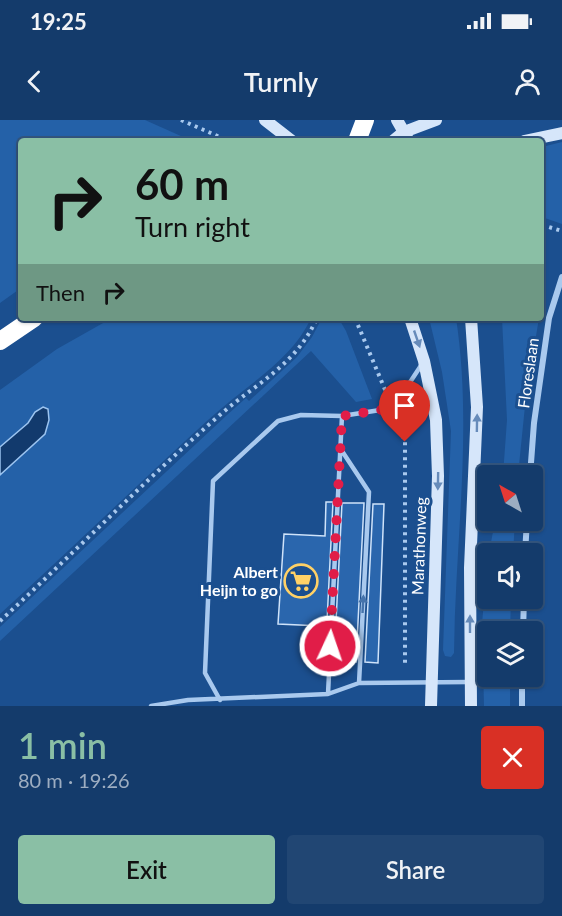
<!DOCTYPE html>
<html lang="en">
<head>
<meta charset="utf-8">
<style>
  body { margin:0; font-family:Lato,sans-serif; background:#214673; color:#f1f3f6; height:100vh; display:flex; flex-direction:column; font-size:22px; white-space:nowrap }
  * { box-sizing:border-box; margin:0 }
  p { font-size:20px; color:#9dadc1 }
  .icon { flex:none; width:33px; height:33px; fill:none; stroke:currentColor; stroke-width:2; stroke-linecap:round; stroke-linejoin:round }
  .map { position:relative; height:586px; overflow:hidden }
  .drawer { display:flex; flex-direction:column; background:#143b6b; flex:1 }
  .drawer>* { flex:none }
  .guide { position:absolute; left:18px; top:18px; width:526px; height:183px; border-radius:6px; box-shadow:0 2px 4px #0004,0 0 0 2px #33557e; background:#8abfa5; color:#111; overflow:hidden }
  .needle { width:39px; rotate:321deg }
  .controls { position:absolute; left:477px; top:345px; display:grid; gap:12px }
  .controls a { display:grid; place-items:center; width:66px; height:66px; border-radius:6px; background:#143b6b; box-shadow:0 2px 4px #0004,0 0 0 2px #33557e; font-size:30px }
  .pin { position:absolute; display:grid; place-items:center; width:51px; height:51px; color:#fff; margin:-62px -26px; border-radius:50% 50% 50% 0; rotate:-45deg; box-shadow:0 0 6px #0007 }
  .pin .icon { rotate:45deg }
  .me { position:absolute; width:66px; margin:-33px; rotate:3deg; stroke-linejoin:round; filter:drop-shadow(0 0 4px #0008) }
  .turn { display:flex; align-items:center; gap:21px; height:126px; padding:0 18px; font-size:27px }
  .turn .icon { width:78px; height:78px; stroke-width:2.5 }
  .turn b { display:block; font-size:42px; line-height:51px }
  .then { display:flex; align-items:center; height:57px; padding:0 18px; background:#0003; gap:12px; font-size:22px }
  .round { display:grid; place-items:center; flex:none; width:63px; height:63px; border-radius:6px; background:#214673 }
  .summary { display:flex; align-items:center; justify-content:space-between; height:102px; padding:0 18px }
  h1 { font-size:36px; font-weight:600; line-height:45px; color:#8abfa5 }
  .cta { display:flex; gap:12px; margin-top:auto; padding:12px 18px }
  .cta a { flex:1; height:69px; border-radius:6px; background:#8abfa5; color:#111; font-size:24px; font-weight:600; line-height:69px; text-align:center }
  .cta a+a { background:#214673; color:#f1f3f6 }
  .status { display:flex; justify-content:space-between; align-items:center; height:42px; padding:0 30px; background:#143b6b; direction:ltr }
  .status svg { height:16px; fill:currentColor }
  header { display:flex; justify-content:space-between; align-items:center; height:78px; padding:0 18px; background:#143b6b; font-size:27px; font-weight:600 }
  .map>svg:first-child { display:block }
  .green { fill:#2461a8 }
  .water { fill:#123a6d; stroke:#9cc4f0; stroke-width:1.5 }
  .building { fill:#2a66ad; stroke:#cfe3fa; stroke-width:1.5 }
  .lines { fill:none; stroke-linecap:round; stroke-linejoin:round }
  .path { stroke:#a9c9ee; stroke-width:4; stroke-dasharray:3 4.5; stroke-linecap:butt }
  .service { stroke:#a9c9ee; stroke-width:4.5 }
  .minor { stroke:#a9c9ee; stroke-width:6 }
  .secondary { stroke:#d6e6fa; stroke-width:12 }
  .motorway { stroke:#fff; stroke-width:18 }
  .oneway { fill:#668bba }
  .oneway2 { fill:#4674ac }
  .route { stroke:#e11d48; stroke-width:10; stroke-dasharray:0 18 }
  .labels { text-anchor:middle; stroke-width:6; stroke-linejoin:round; paint-order:stroke }
  .street-label { font-size:16px; fill:#fff; stroke:#1b4f8f }
  .poi-label { font-size:16px; font-weight:bold; fill:#fff; stroke:#1b4f8f; text-anchor:end }
</style>
</head>
<body>
<div class="status"><b>19:25</b><svg viewBox="0 0 49 12"><path d="M0 12V9h3v3zM5 12V6h3v6zM10 12V3h3v9zM15 12V0h3v12zM26 1h20v11H26zM47 4h2v5h-2z"/></svg></div>
<header><svg class="icon" aria-label="back" viewBox="0 0 24 24"><path d="M15 5l-7 7 7 7"/></svg>Turnly<svg class="icon" aria-label="person" viewBox="0 0 24 24"><circle cx="12" cy="8" r="4"/><path d="M4 21q1-7 8-7t8 7"/></svg></header>
<div class="map">
<svg width="562" height="586" viewBox="0 0 562 586">
  <rect width="100%" height="100%" fill="#1b4f8f"/>
  <!-- green -->
  <path class="green" d="M0,0H145L192,21H21V168L0,183Z
    M562,22V104L542,97V27Z
    M112,198H311C292,241 242,268 208,300C138,364 70,430 0,494V355L45,314L35,292L28,303L0,327V270L57,229Z
    M322,198L339,199L346,211L372,279L356,282L311,231L0,521V507L227,295L246,278L249,281L297,237L312,217Z
    M429,198H456C473,309 455,421 454,533L451,537L445,536L443,530L451,311L442,252Z
    M502,198H539L526,276L518,355H503L507,300Z
    M495,401H515L513,433H489Z
    M487,446L488,478L511,479L510,511L488,512V556L510,557V586H484L482,504Z"/>
  <!-- water -->
  <path class="water" d="M43,287L48,289L49,300L45,314L0,355V327L28,303L35,292Z"/>
  <!-- building -->
  <path class="building" d="M326,382H333L325,541H320L321,506L278,504L284,414L325,416Z
    M342,383H364L356,542L334,541Z
    M373,384H384L378,543L365,542Z"/>
  <g class="lines">
    <!-- path -->
    <path class="path" d="M181,0L229,21
      M542,105L562,111
      M355,198L386,272
      M398,301L405,322V547
      M0,501C74,433 145,360 221,294C258,262 296,245 317,198"/>
    <!-- service -->
    <path class="service" d="M340,328L369,372L359,563
      M328,574L342,296
      M220,580L205,553L213,361L278,301L301,295L342,296L393,288L422,244
      M151,586L188,580L328,574L359,563L469,562"/>
    <!-- minor -->
    <path class="minor" d="M530,356L534,303L549,198L562,157
      M525,434L527,400
      M523,512L524,478
      M522,586V556"/>
    <!-- secondary -->
    <path class="secondary" d="M265,0L292,21
      M397,0L409,21
      M393,21L404,12L436,0
      M524,21L562,13
      M410,198L424,241L436,300L438,356L431,586
      M471,198L477,287L470,448L471,586"/>
    <!-- motorway -->
    <path class="motorway" d="M357,21L365,0
      M0,221L34,198"/>
  </g>
  <!-- one-way arrows -->
  <defs><path id="oneway-solid" d="M-6-.8H1V-3.2L6.5 0L1 3.2V.8H-6Z" transform="scale(1.5)"/></defs>
  <g class="oneway">
    <use href="#oneway-solid" transform="translate(417 219) rotate(71)"/>
    <use href="#oneway-solid" transform="translate(477 303) rotate(-89)"/>
    <use href="#oneway-solid" transform="translate(438 361) rotate(91)"/>
    <use href="#oneway-solid" transform="translate(470 504) rotate(-90)"/>
  </g>
  <use class="oneway2" href="#oneway-solid" transform="translate(363 484) rotate(-87)"/>
  <g class="lines">
    <!-- route -->
    <path class="route" d="M330,526L342,296L393,288L405,322"/>
  </g>
  <!-- icons -->
  <defs>
    <symbol id="supermarket-ring" viewBox="-11 -11 22 22"><circle r="9.5" fill="#1b4f8f" stroke="#ffd166" stroke-width="1.5"/><path d="M-6-5.5h2.5l.6 2H6L4.5 2H-2.5L-4.4-4H-6ZM-1.5 3.2a1.3 1.3 0 1 0 .1 0ZM3 3.2a1.3 1.3 0 1 0 .1 0Z" fill="#ffd166"/></symbol>
  </defs>
  <g fill-rule="evenodd">
    <use href="#supermarket-ring" x="282" y="442" width="38" height="38"/>
  </g>
  <g class="labels">
    <!-- street labels -->
    <g class="street-label">
      <text transform="translate(528 253) rotate(-82)" y="6">Floreslaan</text>
      <text transform="translate(419 426) rotate(-88)" y="6">Marathonweg</text>
    </g>
    <!-- poi labels -->
    <g class="poi-label">
      <text x="278" y="458">Albert<tspan x="278" dy="18">Heijn to go</tspan></text>
    </g>
  </g>
</svg>
<div class="controls">
<a><svg class="needle" viewBox="-14 -14 28 28"><path d="M0-13l5 13h-10z" fill="#e53935"/><path d="M0 13l5-13h-10z" fill="#9dadc1"/></svg></a>
<a><svg class="icon" aria-label="sound" viewBox="0 0 24 24"><path d="M4 9h4l5-4v14l-5-4H4zM17 9q2 3 0 6"/></svg></a>
<a><svg class="icon" aria-label="layers" viewBox="0 0 24 24"><path d="M12 4l9 5-9 5-9-5zM3 14l9 5 9-5"/></svg></a>
</div>
<div class="pin" style="left:405px;top:322px;background:#d93025"><svg class="icon" aria-label="arrive" viewBox="0 0 24 24"><path d="M6 21V4h12l-3 4 3 4H6"/></svg></div>
<svg class="me" style="left:330px;top:526px" viewBox="-20 -20 40 40"><circle r="17" fill="#e11d48" stroke="#fff" stroke-width="3"/><path d="M0-11L8 9 0 5-8 9z" fill="#fff"/></svg>
<div class="guide">
<div class="turn"><svg class="icon" aria-label="right" viewBox="0 0 24 24"><path d="M7 20v-9h11M14 6l5 5-5 5"/></svg><div><b>60 m</b>Turn right</div></div>
<div class="then">Then<svg class="icon" aria-label="right" viewBox="0 0 24 24"><path d="M7 20v-9h11M14 6l5 5-5 5"/></svg></div>
</div>
</div>
<section class="drawer">
<div class="summary"><div><h1>1 min</h1><p>80 m · 19:26</p></div><a class="round" style="background:#d93025;color:#fff"><svg class="icon" aria-label="close" viewBox="0 0 24 24"><path d="M6 6l12 12M18 6L6 18"/></svg></a></div>
<div class="cta"><a>Exit</a><a>Share</a></div>
</section>
</body>
</html>
